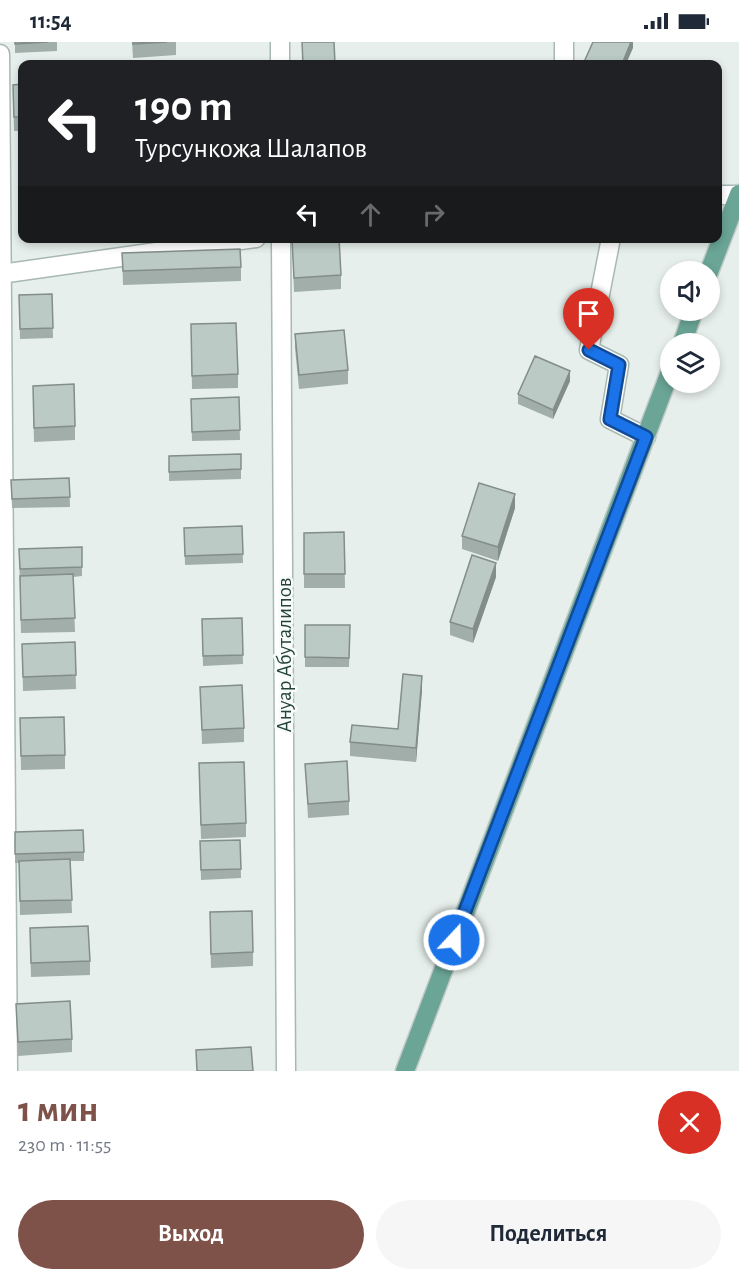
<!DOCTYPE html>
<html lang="ru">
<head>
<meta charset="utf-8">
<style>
  body { margin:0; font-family:"Alegreya Sans",sans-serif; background:#f6f6f7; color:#1f2937; height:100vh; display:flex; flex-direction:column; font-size:22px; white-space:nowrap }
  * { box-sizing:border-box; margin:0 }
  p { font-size:20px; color:#747a83 }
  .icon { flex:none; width:33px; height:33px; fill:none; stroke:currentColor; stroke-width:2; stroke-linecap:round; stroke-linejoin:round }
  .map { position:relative; height:1029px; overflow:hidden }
  .sheet { display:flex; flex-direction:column; background:#fff; flex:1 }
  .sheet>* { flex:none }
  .top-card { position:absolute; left:18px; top:18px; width:704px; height:183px; border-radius:12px; box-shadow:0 3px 9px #0003; background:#202124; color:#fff; overflow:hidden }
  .buttons { position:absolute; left:660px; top:219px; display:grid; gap:12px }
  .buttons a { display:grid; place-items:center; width:60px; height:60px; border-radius:50%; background:#fff; box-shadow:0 3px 9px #0003; font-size:30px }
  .pin { position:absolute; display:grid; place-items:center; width:51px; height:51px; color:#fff; margin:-62px -26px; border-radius:50% 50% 50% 0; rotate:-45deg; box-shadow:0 0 6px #0007 }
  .pin .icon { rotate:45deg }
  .me { position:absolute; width:66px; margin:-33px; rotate:21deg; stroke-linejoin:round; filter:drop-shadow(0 0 4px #0008) }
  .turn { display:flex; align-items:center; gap:21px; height:126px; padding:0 18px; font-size:27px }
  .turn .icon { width:78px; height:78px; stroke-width:2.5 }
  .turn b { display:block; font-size:42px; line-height:51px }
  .lanes { display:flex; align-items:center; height:57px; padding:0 18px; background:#0003; justify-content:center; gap:30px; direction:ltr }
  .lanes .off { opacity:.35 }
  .round { display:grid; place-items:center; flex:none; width:63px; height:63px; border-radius:32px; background:#f6f6f7 }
  .headline { display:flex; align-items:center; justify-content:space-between; height:102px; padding:0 18px }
  h1 { font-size:36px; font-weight:700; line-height:45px; color:#7f5249 }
  .cta { display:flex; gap:12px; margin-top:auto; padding:12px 18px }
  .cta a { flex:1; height:69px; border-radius:36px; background:#7f5249; color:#fff; font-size:24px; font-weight:700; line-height:69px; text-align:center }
  .cta a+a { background:#f6f6f7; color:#1f2937 }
  .status { display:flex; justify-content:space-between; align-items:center; height:42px; padding:0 30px; background:#fff; direction:ltr }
  .status svg { height:16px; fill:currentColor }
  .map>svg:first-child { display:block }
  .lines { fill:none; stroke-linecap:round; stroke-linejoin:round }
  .minor-casing { stroke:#a8b8b2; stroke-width:21 }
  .major-casing { stroke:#c2cac8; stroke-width:21 }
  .minor { stroke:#fff; stroke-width:18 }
  .major { stroke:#6aa596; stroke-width:18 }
  .wall { fill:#a1aea9 }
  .shaded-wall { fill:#838d89 }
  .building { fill:#bbcac4; stroke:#838d89; stroke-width:1.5 }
  .route-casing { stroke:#114b97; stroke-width:15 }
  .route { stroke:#1a73e8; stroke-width:10 }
  .labels { text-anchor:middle; stroke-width:5; stroke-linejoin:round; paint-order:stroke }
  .street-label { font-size:21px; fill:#24423a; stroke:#f7fbf9 }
</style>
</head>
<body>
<div class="status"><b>11:54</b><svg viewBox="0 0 49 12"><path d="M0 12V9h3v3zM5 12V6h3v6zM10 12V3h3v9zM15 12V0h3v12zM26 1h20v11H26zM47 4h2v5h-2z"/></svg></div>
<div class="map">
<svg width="739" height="1029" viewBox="0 0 739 1029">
  <rect width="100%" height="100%" fill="#e6efeb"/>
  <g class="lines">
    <defs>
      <path id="minor" d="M280,0V22
        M564,0V22
        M0,12L8,1029
        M717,153H739
        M281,196L286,1029
        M611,196L589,308L619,323L610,377L646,395
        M0,232L256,196"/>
      <path id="major" d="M709,230L739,152
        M682,302L694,268
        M405,1029L670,330"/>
    </defs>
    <!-- minor casing -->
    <use href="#minor" class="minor-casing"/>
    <!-- major casing -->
    <use href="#major" class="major-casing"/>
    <!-- minor -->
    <use href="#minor" class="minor"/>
    <!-- major -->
    <use href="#major" class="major"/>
  </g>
  <!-- wall -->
  <path class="wall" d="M15,0H57V9L15,11Z
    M132,0H176V13L133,16Z
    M22,42V89H14L13,43Z
    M520,196H548L521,201Z
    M292,197L341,233V247L294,250Z
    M122,211L241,225V239L123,243Z
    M52,252L53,296L20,297L19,253Z
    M191,282L238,332V346L192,347Z
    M295,292L348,328V342L299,347L295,306Z
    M570,339L553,377L518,362V352Z
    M239,355L240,398L192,399L191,357Z
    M33,358L75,384V398L34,400Z
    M241,412V437L169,439V414Z
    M69,436L70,465L12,466L11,438Z
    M515,466L498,519L462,507V494Z
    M242,484L243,521L185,523L184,486Z
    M344,490L345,546H304V491Z
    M19,507L82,525V534L73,535L75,590L21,591Z
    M496,535L473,601L450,593V580Z
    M242,576L243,622L203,624L202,577Z
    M305,583H350L349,625H305Z
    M75,600L76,647L23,649L22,602Z
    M200,645L244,686V700L202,702Z
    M422,648L416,720L350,714V700L398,687Z
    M20,676L65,713V727L21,728Z
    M305,722L349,759V773L308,776Z
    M199,735L246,781V795L201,797Z
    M15,790L84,810V819H70L72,871L20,873L19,821H15Z
    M240,798L241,836L201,838L200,799Z
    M210,884L253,910V924L211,926Z
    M30,900L90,919V933L31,935Z
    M16,962L72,997V1010L18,1014Z"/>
  <!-- shaded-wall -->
  <path class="shaded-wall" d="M631,0H633V6L626,22H622Z
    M570,329V339L553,377V368Z
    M515,452V466L498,519V505Z
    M496,521V535L473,601V587Z
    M422,634V648L416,720V706Z"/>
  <!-- building -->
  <path class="building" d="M15,0H48L15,2Z
    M133,0H167L133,2Z
    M302,0H334L335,22H303Z
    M593,0H631L622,22H590L584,20Z
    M22,42V75H14L13,43Z
    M304,196H339L341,233L294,236L292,197Z
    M240,207L241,225L123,229L122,211Z
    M52,252L53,286L20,287L19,253Z
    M236,281L238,332L192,334L191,282Z
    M344,288L348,328L299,333L295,292Z
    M535,314L570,329L553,368L518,352Z
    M74,342L75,384L34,386L33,344Z
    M239,355L240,388L192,390L191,357Z
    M241,412V427L169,430V414Z
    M69,436L70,455L12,457L11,438Z
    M479,441L515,452L498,505L462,494Z
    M242,484L243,512L185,514L184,486Z
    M344,490L345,532H304V491Z
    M82,505V525L20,527L19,507Z
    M472,513L496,521L473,587L450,580Z
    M73,532L75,576L21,578L20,534Z
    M242,576L243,613L203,614L202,577Z
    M305,583H350L349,616L305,615Z
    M75,600L76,633L23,635L22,602Z
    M403,632L422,634L416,706L350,700L352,683L398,687Z
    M242,643L244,686L202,688L200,645Z
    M64,675L65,713L21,714L20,676Z
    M347,719L349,759L308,762L305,722Z
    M244,720L246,781L201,783L199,721Z
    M83,788L84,810L15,812V790Z
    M240,798L241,827L201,828L200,799Z
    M70,817L72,858L20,859L19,819Z
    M252,869L253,910L211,912L210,870Z
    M88,884L90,919L31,921L30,886Z
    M70,959L72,997L18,1000L16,962Z
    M251,1005L253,1029H197L196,1008Z"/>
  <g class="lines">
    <defs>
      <path id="route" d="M454,898L646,395L610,377L619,323L589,308"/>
    </defs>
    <!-- route casing -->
    <use href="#route" class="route-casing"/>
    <!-- route -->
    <use href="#route" class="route"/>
  </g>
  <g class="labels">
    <!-- street labels -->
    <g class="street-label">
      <text transform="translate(284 613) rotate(-90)" y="7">Ануар Абуталипов</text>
    </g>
  </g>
</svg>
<div class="buttons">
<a><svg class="icon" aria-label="sound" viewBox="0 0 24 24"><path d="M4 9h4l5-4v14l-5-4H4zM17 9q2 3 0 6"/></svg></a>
<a><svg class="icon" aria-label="layers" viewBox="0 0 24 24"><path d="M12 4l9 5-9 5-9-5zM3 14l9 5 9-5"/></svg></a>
</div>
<div class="pin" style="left:589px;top:308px;background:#d93025"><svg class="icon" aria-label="arrive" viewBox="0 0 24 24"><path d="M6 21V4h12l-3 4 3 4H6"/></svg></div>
<svg class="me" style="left:454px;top:898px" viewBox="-20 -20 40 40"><circle r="17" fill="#1a73e8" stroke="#fff" stroke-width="3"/><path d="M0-11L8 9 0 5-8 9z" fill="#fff"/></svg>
<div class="top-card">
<div class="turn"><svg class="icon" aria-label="left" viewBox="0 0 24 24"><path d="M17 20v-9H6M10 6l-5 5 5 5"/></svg><div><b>190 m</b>Турсункожа Шалапов</div></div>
<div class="lanes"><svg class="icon" aria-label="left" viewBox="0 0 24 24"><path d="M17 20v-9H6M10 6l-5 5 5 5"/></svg><svg class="icon off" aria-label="ahead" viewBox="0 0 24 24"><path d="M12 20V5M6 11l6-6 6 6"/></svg><svg class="icon off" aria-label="right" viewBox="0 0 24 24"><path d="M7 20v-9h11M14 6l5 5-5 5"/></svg></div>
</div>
</div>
<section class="sheet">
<div class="headline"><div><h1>1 мин</h1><p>230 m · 11:55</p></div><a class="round" style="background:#d93025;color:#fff"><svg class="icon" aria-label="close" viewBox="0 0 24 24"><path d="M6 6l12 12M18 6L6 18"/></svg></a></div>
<div class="cta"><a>Выход</a><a>Поделиться</a></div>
</section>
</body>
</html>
